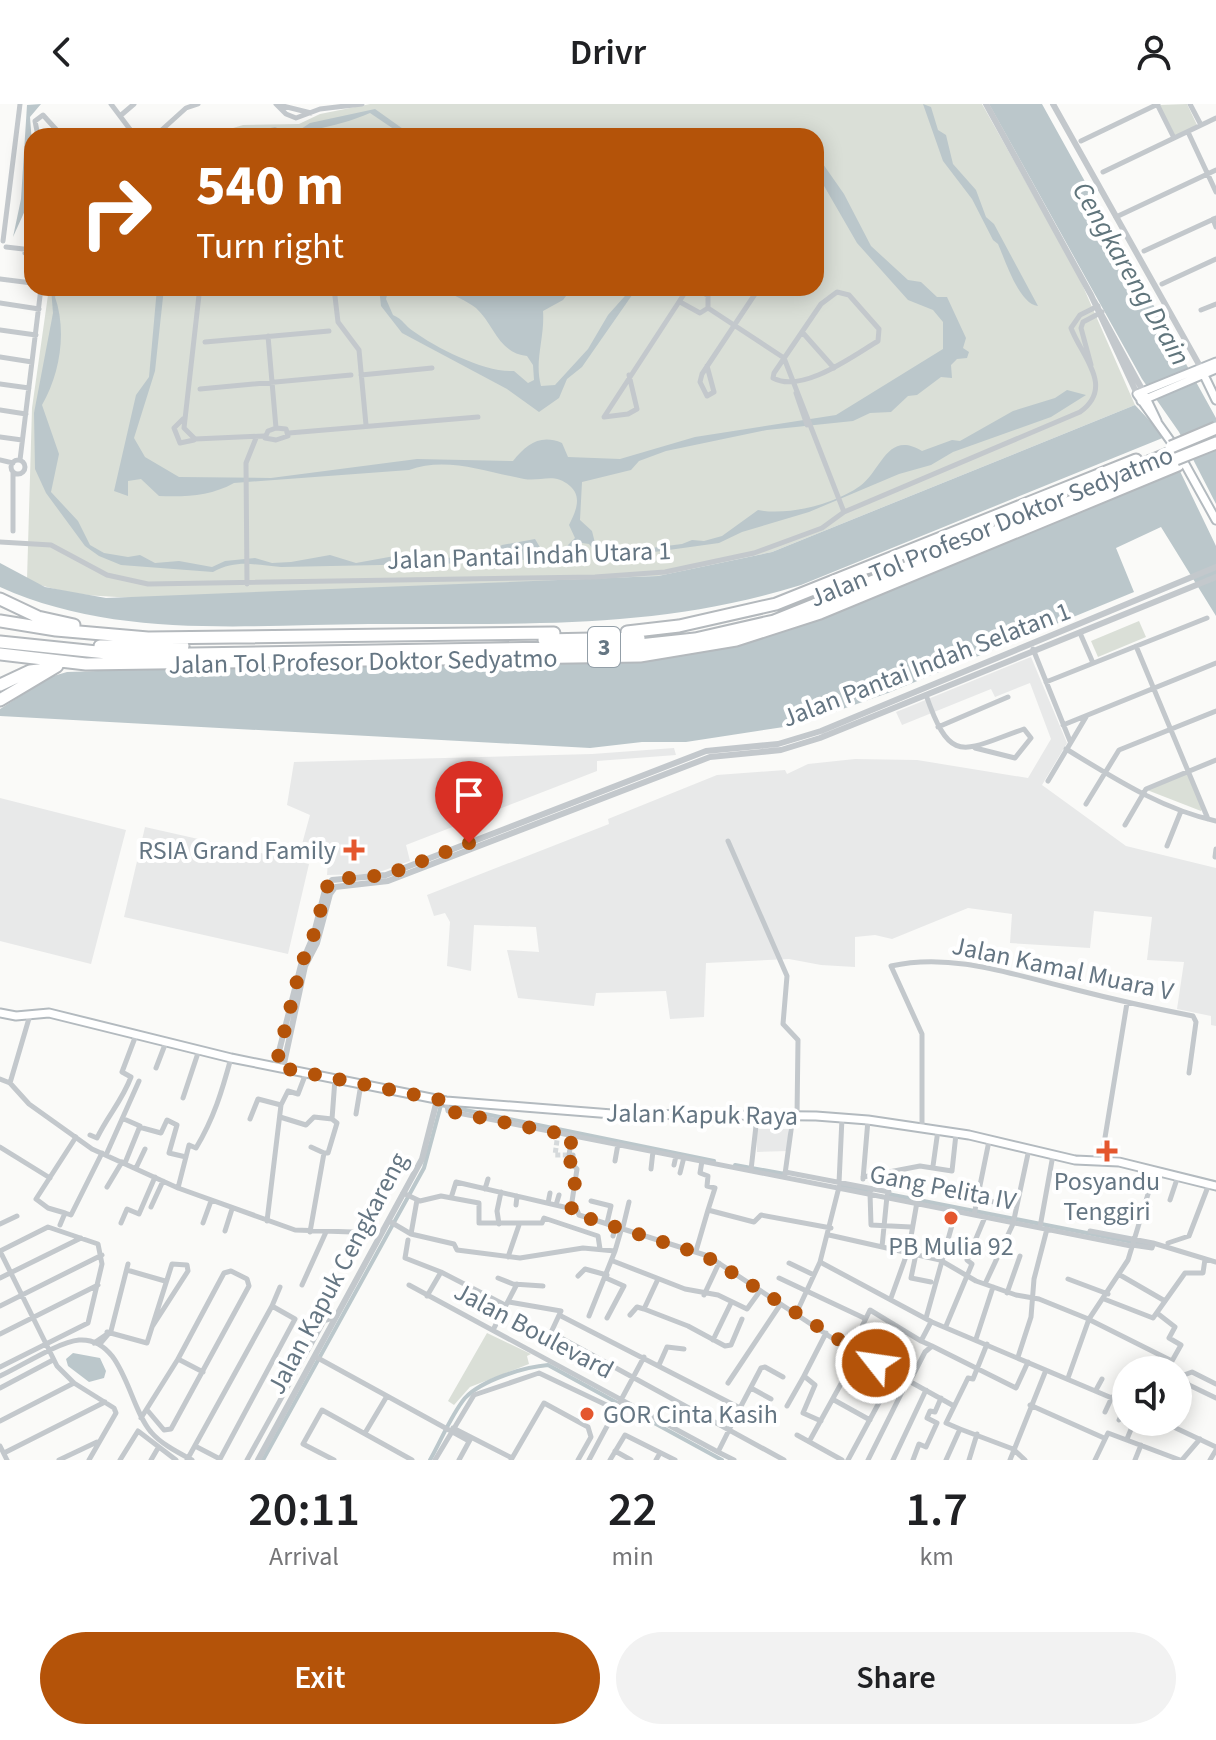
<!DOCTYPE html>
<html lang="en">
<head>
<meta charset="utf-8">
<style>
  body { margin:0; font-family:"Source Sans 3",sans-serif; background:#f2f2f2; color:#202124; height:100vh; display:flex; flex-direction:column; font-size:30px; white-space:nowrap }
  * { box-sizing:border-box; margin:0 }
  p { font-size:26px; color:#757577 }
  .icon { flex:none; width:44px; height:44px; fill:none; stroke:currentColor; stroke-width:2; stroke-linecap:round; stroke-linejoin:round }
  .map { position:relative; height:1356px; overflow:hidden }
  .panel { display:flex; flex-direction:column; background:#fff; flex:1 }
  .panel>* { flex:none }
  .banner { position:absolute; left:24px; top:24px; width:800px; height:168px; border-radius:24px; box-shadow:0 4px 20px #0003; background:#b45309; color:#fff; overflow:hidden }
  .fabs { position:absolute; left:1112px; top:1252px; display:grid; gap:16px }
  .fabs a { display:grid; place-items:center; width:80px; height:80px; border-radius:50%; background:#fff; box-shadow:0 4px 20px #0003; font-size:40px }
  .pin { position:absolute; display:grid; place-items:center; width:68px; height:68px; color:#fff; margin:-82px -34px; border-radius:50% 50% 50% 0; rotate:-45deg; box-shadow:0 0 8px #0007 }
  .pin .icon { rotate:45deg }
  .me { position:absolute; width:88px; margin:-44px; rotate:300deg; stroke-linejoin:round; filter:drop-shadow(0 0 6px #0008) }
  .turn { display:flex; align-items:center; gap:28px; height:168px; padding:0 40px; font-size:36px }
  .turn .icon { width:104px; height:104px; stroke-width:2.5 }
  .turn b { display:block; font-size:56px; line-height:68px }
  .eta { display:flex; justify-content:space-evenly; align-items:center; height:136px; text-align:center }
  .eta b { font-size:48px; font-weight:600; line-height:56px }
  .action { display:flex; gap:16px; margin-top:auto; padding:16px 40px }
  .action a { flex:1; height:92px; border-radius:48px; background:#b45309; color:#fff; font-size:32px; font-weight:600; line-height:92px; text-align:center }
  .action a+a { background:#f2f2f2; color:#202124 }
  header { display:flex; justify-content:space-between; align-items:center; height:104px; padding:0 40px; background:#fff; font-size:36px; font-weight:600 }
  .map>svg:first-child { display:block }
  .built { fill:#e8e9e9 }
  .green { fill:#dadfd7 }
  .water { fill:#bbc7cb }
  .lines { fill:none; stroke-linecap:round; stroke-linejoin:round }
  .canal { stroke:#bbc7cb; stroke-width:4 }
  .minor-tunnel { stroke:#d5d9db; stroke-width:5; stroke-dasharray:5 2.5; stroke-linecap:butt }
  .secondary-casing { stroke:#b3babf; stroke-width:11 }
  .motorway-casing { stroke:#b4b9bd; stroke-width:15 }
  .minor { stroke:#c3c8cc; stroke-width:5 }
  .tertiary { stroke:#c3c8cc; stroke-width:6 }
  .secondary { stroke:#fff; stroke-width:7 }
  .motorway { stroke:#fff; stroke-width:11 }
  .motorway-bridge-casing { stroke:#b4b9bd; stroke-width:15; stroke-linecap:butt }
  .motorway-bridge { stroke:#fff; stroke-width:11 }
  .route { stroke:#b45309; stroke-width:14; stroke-dasharray:0 25.2 }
  .poi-dot { fill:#e4572e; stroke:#fff; stroke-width:3 }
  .labels { text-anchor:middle; stroke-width:8; stroke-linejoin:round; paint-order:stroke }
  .shield { fill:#fff; stroke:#939fa8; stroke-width:2 }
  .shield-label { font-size:24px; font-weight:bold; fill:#657683 }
  .street-label { font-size:26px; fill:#657683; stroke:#fff }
  .poi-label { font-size:26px; fill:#657683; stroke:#fff }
  .water-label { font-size:28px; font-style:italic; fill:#60757c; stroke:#fff }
</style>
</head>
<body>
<header><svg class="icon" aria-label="back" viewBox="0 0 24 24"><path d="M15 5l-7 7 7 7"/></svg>Drivr<svg class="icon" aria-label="person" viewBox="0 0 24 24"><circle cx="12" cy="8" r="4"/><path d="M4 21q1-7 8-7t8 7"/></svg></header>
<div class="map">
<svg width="1216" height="1356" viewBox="0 0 1216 1356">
  <rect width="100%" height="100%" fill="#fafaf8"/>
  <!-- built -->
  <path class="built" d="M1031,553L1067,639L1042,681L1126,742L1216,764V922L1211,921V912L1177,905L1184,858L1147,856L1152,813L1094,807L1090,844L1010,839L1012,810L968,804L892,835L875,831L855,833V863L821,861L789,855L706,859L704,913L670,915L666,887L596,889L594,902L518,894L507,846L539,848L536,823L474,821L471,867L447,862L450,818L445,809L434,812L427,791L609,720L608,715L717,671L785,666L787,670L808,660L855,655L917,656L1028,674L1051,635L1030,579L995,593L991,585L902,621L896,608Z
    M674,644L676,651L597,657V667L406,741L410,757L374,770L327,771L328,757L299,751L310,711L287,701L294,658L592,650Z
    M0,694L126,726L91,860L0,837Z
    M145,723L309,760L288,850L124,813Z
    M756,1025H788V1047L757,1048Z"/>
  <!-- green -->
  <path class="green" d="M370,0H982L1078,171L1135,301L772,448L658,472L160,494C113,493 71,494 27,476L32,304L49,184H816V32H207L243,21L299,20L320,10Z
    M1187,0L1197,21L1175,32L1159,1Z
    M1139,517L1146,533L1098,553L1091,537Z
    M1188,669L1203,704L1201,707L1147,686Z
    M487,1229L531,1250L527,1252L529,1260L470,1283L454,1301L448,1297Z"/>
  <!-- water -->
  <path class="water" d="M41,0L30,13L32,39L27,50L30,63L27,77L32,91L13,133L21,95L27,1Z
    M923,0L931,3L938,26L946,31L953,60L976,86L986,113L994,120L1038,202C1019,200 1006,158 998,140L993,136L972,95L943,57Z
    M989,0H1042L1216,314V400L1179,328L1142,275Z
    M375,5L413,32H404L370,9C329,27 279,32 235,32L275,23L284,27L301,25L310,19Z
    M816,50L844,90L871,142L908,176L921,178L937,193H947L966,234L963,244L969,248L967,254L957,255L951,261L952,274L941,273L917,291L908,292L891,308L870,309L853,317L767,326L666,347L639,357L631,366L582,378L580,416L592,427L596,443L619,448L682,440L692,436L704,437L722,432L758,406C788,412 835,400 860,382C882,366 887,326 922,347L952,336L960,337L1013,307L1055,294L1067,286L1086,291L1051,313L953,348L931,361L899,370L809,408L742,428L719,439L611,454H600L589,440L576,438L563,453L480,459L281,463C255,461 237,455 213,468L121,461L99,452L85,442L46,389L35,365L34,309L53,209L51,184H59L55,193C67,227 60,270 42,301L59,350L51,388L78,417L90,441L104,449L128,453L140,451L155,459L179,457L212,463L225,457L255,454L272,459L291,458L330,451L356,459L411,449L431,456L455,453L475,457L502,441L535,435L541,445L563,446L575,434L569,421C575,409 583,393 570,382C554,368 541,378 524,375C487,368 446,352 409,366L234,379C211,392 186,393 159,392L141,375L128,377V392L114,387L136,291L149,273L157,184H164L155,267L134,334L145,353L179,373L271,374L417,355L513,357C527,340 540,330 562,339L568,353L620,355L695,333L836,311L943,245V218L933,206L908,196L857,139L816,68Z
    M379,184H389L386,195L393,211C403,215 405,222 413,227C436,244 486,269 514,267L528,279L534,276L533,261L527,252C498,249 494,220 476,204C466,196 453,192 442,184H572L563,196L543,207C545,233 534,257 541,282L555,281L588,245L608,211L632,184H637L582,263L567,275L559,294L539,308L507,285L402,229L381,202Z
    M1135,301L1165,333L801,481C655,527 520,519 369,520C246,521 115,535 0,483V459L45,483L106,494L658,472L772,448Z
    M1178,363L1216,442V512L1161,423L1116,444L1134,488L888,589L797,621L686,638H642L590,644L0,612V605L50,573L67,568L690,547Z
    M73,1249L100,1254L106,1267L104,1274L89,1278L68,1262L66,1255Z"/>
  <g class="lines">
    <!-- canal -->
    <path class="canal" d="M735,1061L785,1070
      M841,1081L871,1087
      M888,1090L1153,1142
      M263,1356L424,1064L441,1001L714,1057
      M430,1356C441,1337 451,1311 465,1294C482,1276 524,1263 548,1261L722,1356"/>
    <!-- minor-tunnel -->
    <path class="minor-tunnel" d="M558,1029L555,1051H569"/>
    <defs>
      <path id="secondary" d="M1203,269L1216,296
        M1145,292L1157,317
        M1141,297L1216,265
        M1174,342L1137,290L1216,258
        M1181,353L1216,416
        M0,909L16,912L49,909L231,954L446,997L612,1010L816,1012L868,1016L969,1031L1075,1056L1119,1058L1216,1082"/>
      <path id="motorway" d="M1129,366L1173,348
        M0,495L38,513L74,521
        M0,517L56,526L148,534L554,529
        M627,528L679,522L776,500L1136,356
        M544,536L639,534
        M0,538L126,551L621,543L695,535L774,517L1142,369
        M100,542H183
        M0,550L86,560L640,552L736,536L820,509L1178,361
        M0,581L30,567L47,565
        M0,596L57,562"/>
    </defs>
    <!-- secondary casing -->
    <use href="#secondary" class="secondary-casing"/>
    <!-- motorway casing -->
    <use href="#motorway" class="motorway-casing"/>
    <!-- minor -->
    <path class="minor" d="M111,0L135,32
      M276,0L286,10L296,14L320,5L362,0
      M1157,0L1174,34
      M1190,0L1201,21
      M279,1L311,9
      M120,12L134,0
      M1188,28L1216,88
      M38,32L35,17L43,11L62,32
      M155,32L186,4L198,0
      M1081,37L1158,0
      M1103,68L1216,14
      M30,70L32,72
      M1116,113L1216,66
      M1213,115L1216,123
      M3,137L20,0
      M6,143L32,146
      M1144,147L1216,114
      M25,149L32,134
      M0,175L32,179
      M1162,180L1216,155
      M210,184L199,191L184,324L195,335L264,332
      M334,184L338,218L359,246L366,321
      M697,184L708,192V204
      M837,188L849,191L879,225L878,237C853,252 802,290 773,274L774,269L821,200Z
      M680,198L700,209L708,204
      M0,199L39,205
      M708,204L784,254L844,408
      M1201,206L1216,200
      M0,226L36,231
      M803,229L834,264
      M268,232L276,324
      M205,238L329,227
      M0,253L32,258
      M1091,261L1081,224L1083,218L1102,208
      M707,262L714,288L707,292L700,278L702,270L759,184
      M361,271L432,264
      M629,271L637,305L628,310L604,313L688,184
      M0,280L29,284
      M200,285L351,271
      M796,289L807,321
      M0,306L26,310
      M183,315L174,324L180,339L194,336
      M276,324L286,325L288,332L276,336L265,334L268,327Z
      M289,329L478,313
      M0,333L22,336
      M11 363a7 7 0 1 1 14 0a7 7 0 1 1-14 0Z
      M0,356L13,359
      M20,356L41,184
      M13,368V427
      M0,438L51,441L107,471L148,480L595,473L665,468L754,449L822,424L844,408L1080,308C1115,283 1082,253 1071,224L1080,211L1098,202
      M247,480L246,359L256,334
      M1080,529L1093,559
      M1136,542L1208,715
      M1033,545L1070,637
      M1046,578L1207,514
      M926,591C951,663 963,646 1024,625L1031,634L1015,654L975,644
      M1063,621L1216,559
      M938,623L1008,593
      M1066,645C1114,674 1161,705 1216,717
      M1048,677L1086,613
      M1086,700L1119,646L1216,607
      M1125,721L1146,685L1216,656
      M728,737L787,872L783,920L798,936L797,1012
      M1167,742L1181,707
      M1215,753L1216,745
      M156,964L166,938
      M0,975L10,979L29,1000L92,1045L178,1084L295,1126L381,1129
      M10,979L30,911
      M183,994L199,946
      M446,997L448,1007L1131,1142
      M281,1001L288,987L298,990L306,969
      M356,1010L361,980
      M280,1013L306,1021L314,1013L332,1015
      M124,1015L140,1022L125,1059
      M250,1015L258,995L281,1001L267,1117
      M139,1023L161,1029L167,1016L177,1021L169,1049L186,1053
      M922,1024V930L891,862C952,848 1014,871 1073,885C1112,895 1152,904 1193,912L1196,918L1189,969
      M90,1031L97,1034C108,1011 122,997 131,973L122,968L136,931
      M0,1043L50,1074
      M311,1043L324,1049
      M106,1051L139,977
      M615,1057L618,1040
      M702,1057L700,1069L708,1072L707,1082L715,1084L708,1106
      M1101,1058L1127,899
      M674,1061L676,1052
      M933,1062L938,1026
      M136,1064L145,1045
      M651,1065L653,1047
      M751,1066L757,1013
      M785,1068L889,1088
      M680,1069L684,1053
      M785,1070L793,1012
      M863,1073L920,1062L952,1067L956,1030
      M863,1075L868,1016
      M839,1079L842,1014
      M107,1083L122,1058
      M178,1084L189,1041L196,1044C214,1014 222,987 231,954
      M485,1085L488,1075
      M403,1089L420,1097L441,1092L479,1099V1119H542L544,1114L598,1132L600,1145
      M870,1089L871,1121L911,1123
      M451,1094L456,1078L577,1106L579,1111L708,1152L835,1236L954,1302
      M978,1095L1016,1102
      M417,1096L411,1130L454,1140L457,1146L520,1154L583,1144L615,1147L589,1212
      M1170,1096L1178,1072
      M591,1097L611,1102L607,1119
      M548,1099L550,1089
      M516,1101L517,1092
      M556,1101L559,1091
      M151,1103L163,1077
      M571,1104L577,1065L570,1058L573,1057V1051H569L572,1032
      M65,1109L48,1104L36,1095L76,1033
      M974,1111L989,1037
      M389,1117L411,1130
      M121,1119L127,1105L139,1110L155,1073
      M203,1119L211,1097
      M0,1120L17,1112
      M499,1120L497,1107L501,1088
      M60,1121L65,1109L71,1111L102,1049
      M623,1123L629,1098
      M1040,1123L1053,1051
      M225,1127L232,1105
      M1090,1127L1153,1139L1216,1158
      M310,1128L324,1049H328L337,1019L332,1015L335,975
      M829,1131L940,1156L976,1177L1016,1191L1039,1195L1086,1214L1164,1253L1162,1258L1176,1266
      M613,1132L616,1121
      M408,1136L405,1154L441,1168
      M1168,1139L1189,1132L1209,1080
      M1132,1141L1152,1144L1153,1139
      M882,1143L887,1092
      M0,1147L48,1123L98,1140L102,1160L88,1219L0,1263
      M0,1147L57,1262L74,1279L114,1304L116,1309L89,1356
      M615,1147L622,1123
      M696,1147L708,1106L754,1118L761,1111L831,1124
      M916,1150L911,1174L931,1178
      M508,1153L519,1121
      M613,1157L685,1185L718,1191L747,1205L760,1187
      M820,1158L932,1218L1126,1300
      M789,1159L814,1171
      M127,1166L165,1177
      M1120,1171L1165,1197
      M578,1172L585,1165L607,1171
      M0,1174L81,1134
      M498,1174L513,1180L543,1182
      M606,1174L624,1182L607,1214
      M779,1174L864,1214
      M658,1175L644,1205L688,1222L725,1242L731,1241L742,1215
      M1068,1175L1108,1190
      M985,1180L1013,1120L1029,1045
      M302,1181L326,1128
      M409,1181L718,1348L740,1304L561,1212
      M1007,1189L1020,1152
      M704,1191L719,1159
      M427,1192L441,1168L505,1201
      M891,1194L909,1144L917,1098
      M1104,1195L1153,1214L1185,1169H1203L1205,1155
      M509,1198L561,1207L547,1237
      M0,1202L102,1151
      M272,1202L280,1183
      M1157,1209L1175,1223L1169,1234L1181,1241L1172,1257L1164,1253
      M796,1210L820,1158L839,1083
      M630,1211L637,1203L644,1205
      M926,1214L956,1107
      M946,1222L972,1160L967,1156L985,1113
      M493,1226L517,1180
      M107,1228L147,1239L172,1160L187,1161L188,1167L152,1223
      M552,1229L784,1356
      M0,1230L98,1181
      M976,1235L993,1183
      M713,1236L731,1199
      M94,1239L110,1228
      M100,1240L111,1227L128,1160
      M932,1242L1016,1284L1028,1258
      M851,1245L870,1206L921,1237
      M316,1253L469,1337
      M1018,1253L1031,1213L1034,1175L1047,1125
      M178,1255L203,1268
      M659,1261L667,1243L684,1245
      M1178,1267L1189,1281L1216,1294
      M1184,1271L1192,1268L1216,1280
      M0,1272C20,1263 58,1238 79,1236C124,1233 128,1302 151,1328C161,1340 179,1349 192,1356
      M1068,1274L1089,1215L1128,1156L1155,1067
      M910,1277L925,1248L932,1242L921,1237L931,1218
      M728,1279L780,1201
      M0,1284L53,1256
      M751,1284L771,1295
      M1096,1286L1102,1275
      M834,1296L870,1316
      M1030,1301L1104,1334
      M787,1302L804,1272
      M1105,1308L1112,1293
      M141,1314L178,1255L224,1169L231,1167L247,1175L249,1182L171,1325L164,1326L148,1307
      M759,1316L740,1304L761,1264L765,1263L783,1273
      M1119,1316L1126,1302
      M0,1317L74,1279
      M821,1317L803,1309L815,1281L804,1272L826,1229
      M1163,1318L1216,1343
      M453,1324L512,1354
      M960,1325L1013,1345L1025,1356
      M365,1329L387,1292
      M797,1331L842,1356
      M1127,1335L1134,1318
      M810,1336L858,1249
      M0,1342L7,1356
      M615,1347L631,1356
      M718,1348L734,1356
      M4,1349L105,1298
      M59,1356L97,1338
      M120,1356L138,1327L176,1356
      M151,1356L158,1344
      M187,1356L272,1202L295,1215L220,1355L195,1342
      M247,1356L324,1217L336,1213
      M334,1356L303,1340L322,1306L412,1356
      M435,1356L474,1291L539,1269L617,1306
      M459,1356L471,1334
      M511,1356L544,1299L588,1323L591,1333L578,1356
      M589,1356L644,1253
      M610,1356L625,1331L675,1356
      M656,1356L660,1349
      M848,1356L895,1269
      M868,1356L908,1276
      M893,1356L926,1286
      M913,1356L919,1340L926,1343L937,1319L927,1314L930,1307L935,1308L941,1294
      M946,1356L960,1325L946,1319L968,1274L973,1275L987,1240
      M969,1356L977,1330
      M1010,1356L1046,1266
      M1095,1356L1108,1329L1180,1356
      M1135,1356L1141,1341
      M1182,1356L1200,1335
      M1210,1356L1216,1346"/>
    <!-- tertiary -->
    <path class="tertiary" d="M986,0L1091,191L1137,290
      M1053,0L1201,264
      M1094,197L1143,287
      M275,963L301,861L313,833L325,786L332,776L386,771L706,647L778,640L821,627L1216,463
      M283,964L305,862L317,839L330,790L335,783L388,777L710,653L781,646L820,634L1216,473
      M258,1356L422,1055L437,996"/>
    <!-- secondary -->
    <use href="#secondary" class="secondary"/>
    <!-- motorway -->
    <use href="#motorway" class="motorway"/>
    <defs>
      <path id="motorway-bridge" d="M1171,343L1216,324
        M1176,355L1216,339"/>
    </defs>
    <!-- motorway-bridge casing -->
    <use href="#motorway-bridge" class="motorway-bridge-casing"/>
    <!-- motorway-bridge -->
    <use href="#motorway-bridge" class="motorway-bridge"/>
  </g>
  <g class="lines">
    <!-- route -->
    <path class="route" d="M469,739L386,771L336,775L328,780L313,833L301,861L277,957L284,959L283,964L446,997L448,1007L572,1032L569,1051H573V1057L570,1058L577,1065L571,1104L578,1106V1111L704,1151L876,1259"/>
  </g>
  <!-- markers -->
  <g class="poi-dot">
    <path d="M350 734h8v8h8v8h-8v8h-8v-8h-8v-8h8z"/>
    <path d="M1103 1035h8v8h8v8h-8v8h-8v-8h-8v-8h8z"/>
    <circle cx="951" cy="1114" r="8"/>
    <circle cx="587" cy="1310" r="8"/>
  </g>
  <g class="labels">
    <!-- shield labels -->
    <rect class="shield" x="588" y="523" width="32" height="40" rx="6"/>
    <g class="shield-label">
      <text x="604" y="551">3</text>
    </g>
    <!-- street labels -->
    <g class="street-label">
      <text transform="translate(991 422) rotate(-22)" y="9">Jalan Tol Profesor Doktor Sedyatmo</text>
      <text transform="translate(529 451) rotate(-2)" y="9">Jalan Pantai Indah Utara 1</text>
      <text transform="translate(363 557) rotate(-1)" y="9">Jalan Tol Profesor Doktor Sedyatmo</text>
      <text transform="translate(926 560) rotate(-21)" y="9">Jalan Pantai Indah Selatan 1</text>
      <text transform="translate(1063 864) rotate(12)" y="9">Jalan Kamal Muara V</text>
      <text transform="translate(702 1010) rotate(1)" y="9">Jalan Kapuk Raya</text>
      <text transform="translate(943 1083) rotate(11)" y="9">Gang Pelita IV</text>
      <text transform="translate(337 1169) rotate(-62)" y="9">Jalan Kapuk Cengkareng</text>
      <text transform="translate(534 1226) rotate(28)" y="9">Jalan Boulevard</text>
    </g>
    <!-- poi labels -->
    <g class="poi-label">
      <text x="336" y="755" text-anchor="end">RSIA Grand Family</text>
      <text x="1107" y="1086">Posyandu<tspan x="1107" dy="30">Tenggiri</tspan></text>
      <text x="951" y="1151">PB Mulia 92</text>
      <text x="603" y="1319" text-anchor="start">GOR Cinta Kasih</text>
    </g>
    <!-- water labels -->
    <g class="water-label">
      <text transform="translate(1132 169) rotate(60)" y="10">Cengkareng Drain</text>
    </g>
  </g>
</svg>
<div class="fabs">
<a><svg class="icon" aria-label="sound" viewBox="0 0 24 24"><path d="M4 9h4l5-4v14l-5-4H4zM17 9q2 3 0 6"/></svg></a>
</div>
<div class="pin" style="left:469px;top:739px;background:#d93025"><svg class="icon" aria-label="arrive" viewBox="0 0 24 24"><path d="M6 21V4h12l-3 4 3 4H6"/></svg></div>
<svg class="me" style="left:876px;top:1259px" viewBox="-20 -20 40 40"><circle r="17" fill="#b45309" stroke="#fff" stroke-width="3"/><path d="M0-11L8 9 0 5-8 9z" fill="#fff"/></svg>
<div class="banner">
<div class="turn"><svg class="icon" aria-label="right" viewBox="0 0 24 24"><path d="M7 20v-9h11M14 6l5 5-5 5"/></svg><div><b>540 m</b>Turn right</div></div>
</div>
</div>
<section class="panel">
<div class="eta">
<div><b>20:11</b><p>Arrival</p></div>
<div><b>22</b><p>min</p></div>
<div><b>1.7</b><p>km</p></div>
</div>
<div class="action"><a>Exit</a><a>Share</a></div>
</section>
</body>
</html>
